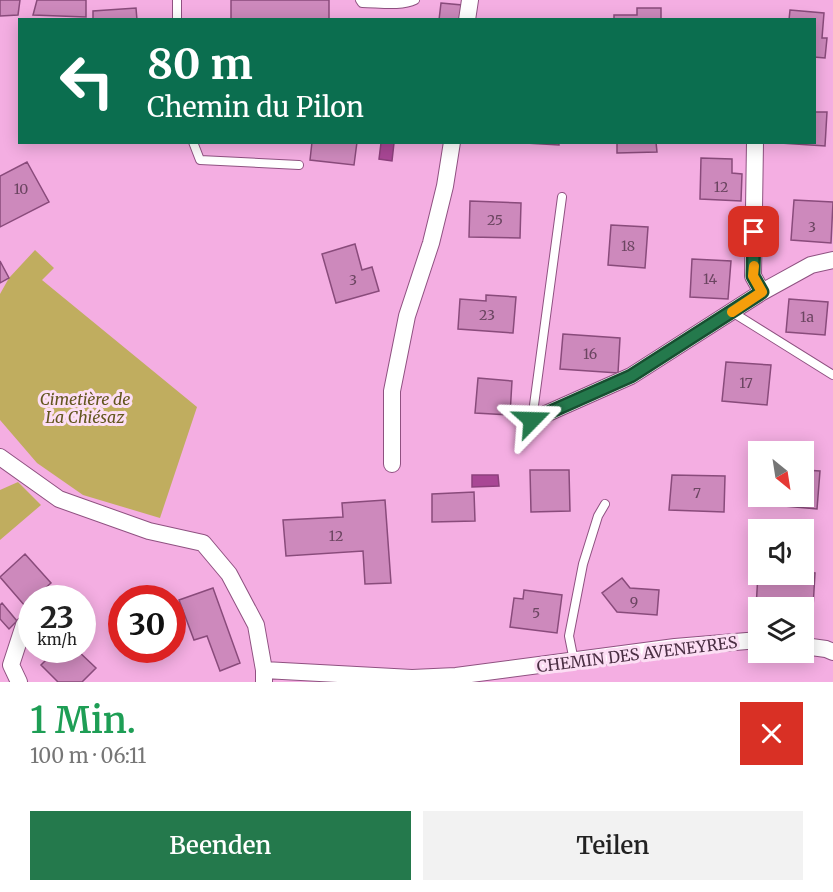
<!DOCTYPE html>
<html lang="de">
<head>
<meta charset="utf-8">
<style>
  body { margin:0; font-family:Merriweather,serif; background:#f2f2f2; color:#222; height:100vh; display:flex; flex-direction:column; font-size:22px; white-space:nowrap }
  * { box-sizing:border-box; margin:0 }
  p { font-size:20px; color:#767676 }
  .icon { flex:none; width:33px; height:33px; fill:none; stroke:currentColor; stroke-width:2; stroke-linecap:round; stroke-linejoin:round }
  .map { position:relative; height:682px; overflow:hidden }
  .side { display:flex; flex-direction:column; background:#fff; flex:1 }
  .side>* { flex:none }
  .banner { position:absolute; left:18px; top:18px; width:798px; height:126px; border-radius:0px; box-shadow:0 3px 15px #0003; background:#0b6e4f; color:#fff; overflow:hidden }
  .needle { width:39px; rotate:150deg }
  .tools { position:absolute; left:748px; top:441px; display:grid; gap:12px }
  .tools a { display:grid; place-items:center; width:66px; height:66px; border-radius:0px; background:#fff; box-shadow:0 3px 15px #0003; font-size:30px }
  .speed { position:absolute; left:18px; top:585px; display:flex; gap:12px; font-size:30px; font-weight:700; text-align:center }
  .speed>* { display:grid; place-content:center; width:78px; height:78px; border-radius:50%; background:#fff; box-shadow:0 3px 15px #0003; line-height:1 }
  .speed small { font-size:15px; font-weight:400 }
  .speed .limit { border:9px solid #d22; background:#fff; color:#111 }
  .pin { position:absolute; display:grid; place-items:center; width:51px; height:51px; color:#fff; margin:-26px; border-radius:12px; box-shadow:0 3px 9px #0006 }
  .me { position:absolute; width:66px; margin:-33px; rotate:68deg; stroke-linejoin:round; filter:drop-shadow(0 0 4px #0008) }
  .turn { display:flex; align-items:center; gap:21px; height:126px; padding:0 30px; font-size:27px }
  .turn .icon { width:78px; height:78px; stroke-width:2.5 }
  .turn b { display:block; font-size:42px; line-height:51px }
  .round { display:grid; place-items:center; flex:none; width:63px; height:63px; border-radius:0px; background:#f2f2f2 }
  .summary { display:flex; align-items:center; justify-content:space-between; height:102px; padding:0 30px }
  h1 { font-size:36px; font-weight:600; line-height:45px; color:#1e9e55 }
  .primary-button { display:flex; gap:12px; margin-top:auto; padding:12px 30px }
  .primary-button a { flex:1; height:69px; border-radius:0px; background:#24794c; color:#fff; font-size:24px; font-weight:600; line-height:69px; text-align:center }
  .primary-button a+a { background:#f2f2f2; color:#222 }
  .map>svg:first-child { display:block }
  .green { fill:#c0ad5f }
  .water { fill:#a94795; stroke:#8c407c; stroke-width:1.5 }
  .building { fill:#cd89bc; stroke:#894b7b; stroke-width:1.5 }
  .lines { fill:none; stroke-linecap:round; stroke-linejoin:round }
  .service-casing { stroke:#8f5181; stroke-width:10 }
  .minor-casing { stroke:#8f5181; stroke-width:18 }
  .service { stroke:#fff; stroke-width:8 }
  .minor { stroke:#fff; stroke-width:16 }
  .route-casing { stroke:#174f31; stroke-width:15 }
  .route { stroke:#24794c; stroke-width:10 }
  .slow { stroke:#f59e0b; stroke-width:10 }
  .labels { text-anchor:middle; stroke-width:6; stroke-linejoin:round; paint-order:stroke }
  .number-label { font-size:14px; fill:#6b4561 }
  .park-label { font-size:16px; font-style:italic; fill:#62551e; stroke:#fcdef4 }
  .street-label { font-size:16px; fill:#4a2e43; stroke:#fcdef4 }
</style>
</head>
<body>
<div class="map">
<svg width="833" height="682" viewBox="0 0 833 682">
  <rect width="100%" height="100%" fill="#f4aee2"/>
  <!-- green -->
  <path class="green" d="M35,250L54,268L42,280L197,407L160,518L83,495L37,463L0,420V294L9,278Z
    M18,482L41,505L0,540V490Z"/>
  <!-- water -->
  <path class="water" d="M381,143H394L392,161L379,159Z
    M472,475H498L499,486L472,487Z"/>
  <!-- building -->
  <path class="building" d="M0,0H20L18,15L0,16Z
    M37,0H86V17L33,15Z
    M231,0H329V20H231Z
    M441,3L462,5L460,20H439Z
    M136,8L137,20H93V11Z
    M637,8H661V20H614V15H637Z
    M790,10L824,13L822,38H827L825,58L814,57V20H789Z
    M814,112H827L825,146L780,143L814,142Z
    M312,142H357L354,165L310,160Z
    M507,142H559V145Z
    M617,142H656L657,152L617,153Z
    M701,158L732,159V173L742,174L741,201L700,199Z
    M27,162L49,202L0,227V176Z
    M794,200L833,202L831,243L791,240Z
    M470,201L521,203L520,238L469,237Z
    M611,225L648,227L645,268L608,265Z
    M355,244L362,270L372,267L379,291L336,303L322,254Z
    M692,259L731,261L728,299L690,297Z
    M0,261L9,278L0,283Z
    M486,295L516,297L513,333L458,329L460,299L486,301Z
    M789,299L828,302L825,335L786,332Z
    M563,334L620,338L618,373L560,369Z
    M726,362L771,365L767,405L722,401Z
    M478,378L512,381L510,415L475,413Z
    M530,470H569L570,511L531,512Z
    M804,470L820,471L817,509L773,505L774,496H804Z
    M672,475L725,476L724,512L669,510Z
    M474,492L475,521L432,522V494Z
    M385,500L391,583L365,584L363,551L286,556L283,520L343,517L342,503Z
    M25,554L51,583L25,606L0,577Z
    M804,572L815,573L813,608H756L758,574L788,576V574H804Z
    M622,578L630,588L659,590L657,615L617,612L602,593Z
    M213,588L240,663L220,671L207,636L194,640L179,600Z
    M524,590L562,595L557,633L510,627L514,598L523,599Z
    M2,603L17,621L9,629L0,619V605Z
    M56,650H77L96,668L82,682H58L41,665Z"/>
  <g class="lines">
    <defs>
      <path id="service" d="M177,0V20
        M360,0L362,3C378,3 401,7 415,0
        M193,142L200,160L299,165
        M732,312L833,375
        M532,420L562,197
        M574,661L569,636L583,564L598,516L605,504"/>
      <path id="minor" d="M467,20L470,0
        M755,142L753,276L762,292
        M532,420L631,376L762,292L811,265L833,260
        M0,457L59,499L149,531L203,543L229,574L256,625L264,670V681
        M392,464V391L407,316L431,243L445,186L452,142
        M804,646L826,649L833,652
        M264,670L412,678L456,676L675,647L759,640
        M19,682L11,665L24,625"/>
    </defs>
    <!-- service casing -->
    <use href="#service" class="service-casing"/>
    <!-- minor casing -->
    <use href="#minor" class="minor-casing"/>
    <!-- service -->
    <use href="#service" class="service"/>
    <!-- minor -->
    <use href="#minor" class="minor"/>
  </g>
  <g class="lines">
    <defs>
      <path id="route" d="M532,420L631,376L762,292L753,276L754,232"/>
    </defs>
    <!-- route casing -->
    <use href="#route" class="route-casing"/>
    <!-- route -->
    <use href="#route" class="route"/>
    <!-- slow -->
    <path class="slow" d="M732,312L762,292L753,276L754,266"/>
  </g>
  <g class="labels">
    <!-- number labels -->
    <g class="number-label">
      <text x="721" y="192">12</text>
      <text x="21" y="194">10</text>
      <text x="495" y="225">25</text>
      <text x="812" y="232">3</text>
      <text x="628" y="251">18</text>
      <text x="710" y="284">14</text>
      <text x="353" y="285">3</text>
      <text x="487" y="320">23</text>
      <text x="807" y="322">1a</text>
      <text x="590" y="359">16</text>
      <text x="746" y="388">17</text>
      <text x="697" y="498">7</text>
      <text x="336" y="541">12</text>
      <text x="634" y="607">9</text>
      <text x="536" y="618">5</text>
    </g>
    <!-- park labels -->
    <g class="park-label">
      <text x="85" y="405">Cimetière de<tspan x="85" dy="18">La Chiésaz</tspan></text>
    </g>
    <!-- street labels -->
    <g class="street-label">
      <text transform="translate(637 654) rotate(-7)" y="6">CHEMIN DES AVENEYRES</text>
    </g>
  </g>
</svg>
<div class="tools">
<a><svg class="needle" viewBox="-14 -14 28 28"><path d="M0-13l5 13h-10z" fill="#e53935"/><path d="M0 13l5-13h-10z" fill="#767676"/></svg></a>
<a><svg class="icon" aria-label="sound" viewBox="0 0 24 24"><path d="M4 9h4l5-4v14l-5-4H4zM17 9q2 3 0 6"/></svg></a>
<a><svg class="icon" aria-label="layers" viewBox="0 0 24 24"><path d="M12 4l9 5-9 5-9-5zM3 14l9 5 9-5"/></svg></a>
</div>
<div class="speed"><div>23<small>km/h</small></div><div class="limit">30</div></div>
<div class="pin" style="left:754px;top:232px;background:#d93025"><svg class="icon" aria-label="arrive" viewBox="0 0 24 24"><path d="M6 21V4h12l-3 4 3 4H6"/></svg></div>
<svg class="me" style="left:532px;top:420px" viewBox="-20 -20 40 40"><path d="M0-17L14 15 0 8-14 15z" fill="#24794c" stroke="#fff" stroke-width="4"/></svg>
<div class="banner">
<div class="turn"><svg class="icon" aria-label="left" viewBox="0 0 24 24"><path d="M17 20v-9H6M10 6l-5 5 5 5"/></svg><div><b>80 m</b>Chemin du Pilon</div></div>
</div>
</div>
<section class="side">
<div class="summary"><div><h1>1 Min.</h1><p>100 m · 06:11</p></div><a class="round" style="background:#d93025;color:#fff"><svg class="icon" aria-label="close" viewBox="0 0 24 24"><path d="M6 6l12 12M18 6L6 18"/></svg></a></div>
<div class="primary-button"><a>Beenden</a><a>Teilen</a></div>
</section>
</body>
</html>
